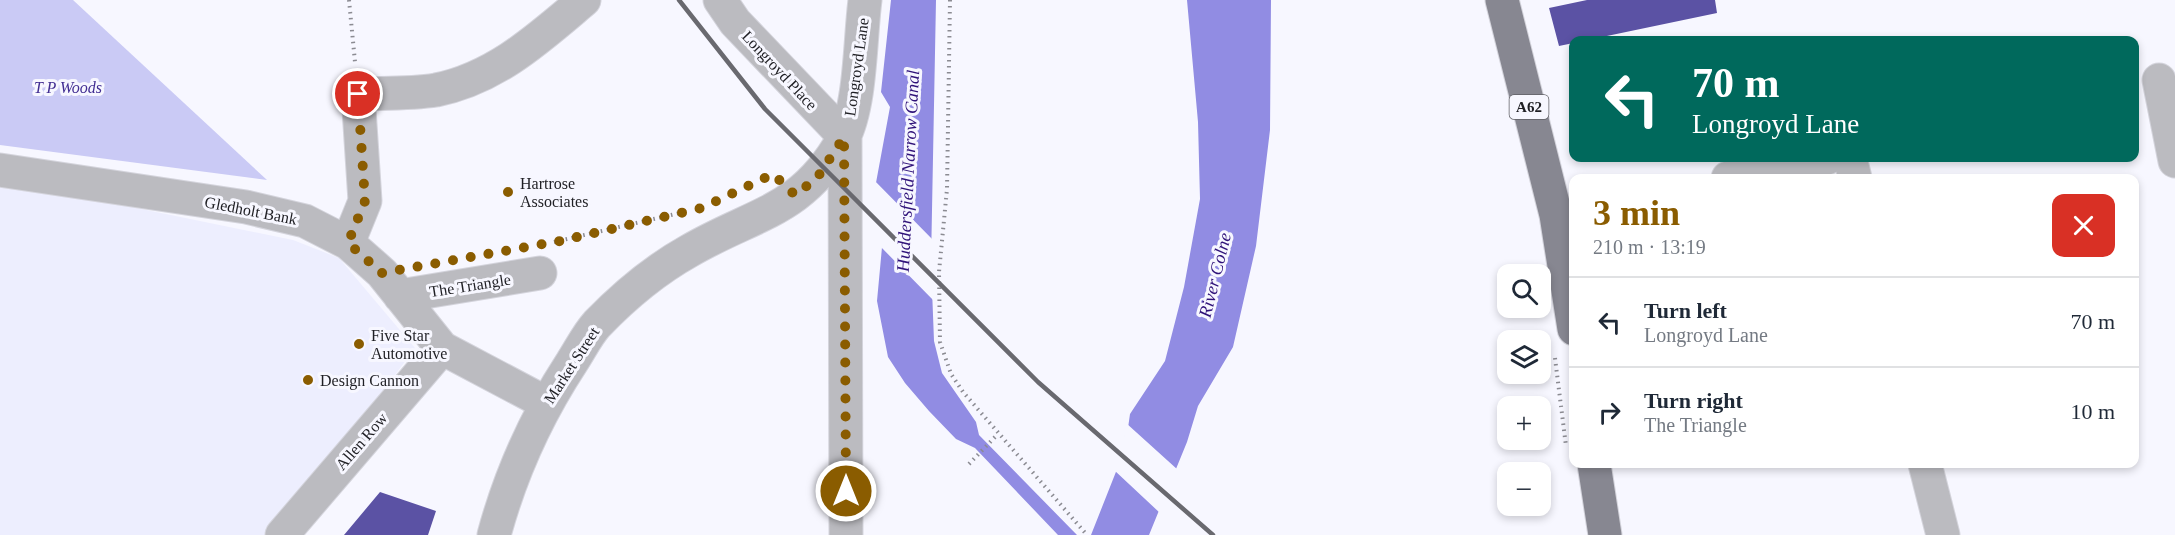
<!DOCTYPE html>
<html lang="en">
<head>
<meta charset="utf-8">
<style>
  body { margin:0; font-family:Georgia,serif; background:#f2f2f3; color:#1f2937; height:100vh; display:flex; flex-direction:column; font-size:22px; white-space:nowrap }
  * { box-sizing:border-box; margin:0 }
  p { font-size:20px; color:#747a83 }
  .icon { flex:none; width:33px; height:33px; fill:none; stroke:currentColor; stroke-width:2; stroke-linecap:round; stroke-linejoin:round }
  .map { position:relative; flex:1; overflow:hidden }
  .panel { position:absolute; left:1569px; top:174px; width:570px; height:294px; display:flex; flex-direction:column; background:#fff; border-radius:12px; box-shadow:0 3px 9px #0003 }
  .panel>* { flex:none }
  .guide { position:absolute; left:1569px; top:36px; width:570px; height:126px; border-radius:12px; box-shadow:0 3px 9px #0003; background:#00695c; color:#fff; overflow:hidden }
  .buttons { position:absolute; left:1497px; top:264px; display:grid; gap:12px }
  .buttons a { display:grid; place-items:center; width:54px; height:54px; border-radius:12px; background:#fff; box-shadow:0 3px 9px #0003; font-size:30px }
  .pin { position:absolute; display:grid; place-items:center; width:51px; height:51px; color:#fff; margin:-26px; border:3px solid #fff; border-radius:50%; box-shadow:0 2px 6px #0007 }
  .me { position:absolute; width:66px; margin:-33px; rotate:0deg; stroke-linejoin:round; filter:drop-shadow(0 0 4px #0008) }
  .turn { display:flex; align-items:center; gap:21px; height:126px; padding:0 24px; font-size:27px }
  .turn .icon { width:78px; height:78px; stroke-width:2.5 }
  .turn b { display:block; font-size:42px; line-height:51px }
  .round { display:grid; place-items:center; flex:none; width:63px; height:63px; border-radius:12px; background:#f2f2f3 }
  .headline { display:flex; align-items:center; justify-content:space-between; height:102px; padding:0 24px }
  h1 { font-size:36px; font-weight:600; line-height:45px; color:#8a5c00 }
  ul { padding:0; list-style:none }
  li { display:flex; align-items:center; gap:18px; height:90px; padding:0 24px; border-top:2px solid #e0e1e3 }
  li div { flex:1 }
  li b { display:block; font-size:22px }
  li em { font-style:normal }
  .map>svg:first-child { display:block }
  .built { fill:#edeefe }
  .green { fill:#cacaf5 }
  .water { fill:#918ce3 }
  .pier { fill:#f7f7ff }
  .building { fill:#5b52a4 }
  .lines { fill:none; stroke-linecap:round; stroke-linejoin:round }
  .minor-casing { stroke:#d4d4dc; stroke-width:35 }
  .major-casing { stroke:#d4d4dc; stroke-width:35 }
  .path { stroke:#8b8b92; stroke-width:4; stroke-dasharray:1.5 4.5; stroke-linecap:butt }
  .minor { stroke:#bbbbc0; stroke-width:33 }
  .major { stroke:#878791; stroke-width:33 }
  .rail { stroke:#69696f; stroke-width:4.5 }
  .route { stroke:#8a5c00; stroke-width:10; stroke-dasharray:0 18 }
  .poi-dot { fill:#8a5c00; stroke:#f7f7ff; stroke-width:2 }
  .labels { text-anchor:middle; stroke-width:6; stroke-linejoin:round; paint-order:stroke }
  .shield { fill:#f7f7ff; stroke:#606066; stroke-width:1.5 }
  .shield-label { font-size:15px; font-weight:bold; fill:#1f1f24 }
  .street-label { font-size:16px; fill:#1f1f24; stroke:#f7f7ff }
  .park-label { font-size:16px; font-style:italic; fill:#412d92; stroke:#f7f7ff }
  .poi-label { font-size:16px; fill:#1f1f24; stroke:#f7f7ff; text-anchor:start }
  .water-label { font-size:18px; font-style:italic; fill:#2f1279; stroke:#f7f7ff }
</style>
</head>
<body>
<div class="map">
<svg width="2175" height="535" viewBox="0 0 2175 535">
  <rect width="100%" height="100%" fill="#f7f7ff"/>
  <!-- built -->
  <path class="built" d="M0,180L293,240L339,258L415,348L276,535H0Z"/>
  <!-- green -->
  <path class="green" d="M0,0H73L267,180L0,145Z"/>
  <!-- water -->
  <path class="water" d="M891,0H936L931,263L934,341L942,373L976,422L979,435L1077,535H1058L975,448L956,439L929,411L905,383L888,357L877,301L885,215L873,199L890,107L881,92Z
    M1187,0H1271L1270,130L1256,246L1233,347L1198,406L1187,442L1149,535H1091L1125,449L1130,414L1165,361L1184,287L1200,199L1198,122Z"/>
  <!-- pier -->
  <path class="pier" d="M873,179L934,241L935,302L879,245L882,216L870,199Z
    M1126,423L1178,470L1160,513L1114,470L1123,449Z"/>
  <!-- building -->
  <path class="building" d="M1587,0H1715L1717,13L1559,46L1549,8Z
    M380,492L436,511L428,535H344Z"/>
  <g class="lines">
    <defs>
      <path id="minor" d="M720,0L735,22L845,137
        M2159,80L2175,161
        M845,137L846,535
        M1850,158L1855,178
        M0,170L246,207L305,221L348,243L382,273L442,348L546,403
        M1728,178L1827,158
        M348,243L365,201L358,94C383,93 411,94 436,90C496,78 539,38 584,0
        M400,296L540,273
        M1925,464L1943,535
        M282,535L442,348
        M494,535C511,472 536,417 572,362C580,350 587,335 597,324C624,296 655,270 689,251C754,213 802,212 843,139C861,106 860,38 865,0"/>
      <path id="major" d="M1502,0L1556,215L1574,329
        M1594,464L1605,535"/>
    </defs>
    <!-- minor casing -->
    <use href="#minor" class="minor-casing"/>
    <!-- major casing -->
    <use href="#major" class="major-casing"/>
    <!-- path -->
    <path class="path" d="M349,0L355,62
      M950,0L947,189L939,272L940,342L951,374L963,392L1087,535
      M554,242L684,212
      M1555,358L1566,446
      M969,464L995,437"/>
    <!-- minor -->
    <use href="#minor" class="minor"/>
    <!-- major -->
    <use href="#major" class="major"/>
    <!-- rail -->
    <path class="rail" d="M679,0L765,109L1038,382L1213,535"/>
  </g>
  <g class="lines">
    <!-- route -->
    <path class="route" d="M358,94L365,201L348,243L382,273L560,241L702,208L773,174L795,195L817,178L844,137L846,491"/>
  </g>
  <!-- markers -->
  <g class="poi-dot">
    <circle cx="508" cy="192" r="6"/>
    <circle cx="359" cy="344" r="6"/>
    <circle cx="308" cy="380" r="6"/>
  </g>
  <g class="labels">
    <!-- shield labels -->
    <rect class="shield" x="1509.5" y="95" width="39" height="24" rx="4.5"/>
    <g class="shield-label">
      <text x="1529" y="112">A62</text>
    </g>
    <!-- street labels -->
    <g class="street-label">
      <text transform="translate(856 67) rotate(-82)" y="6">Longroyd Lane</text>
      <text transform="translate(780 70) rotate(47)" y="6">Longroyd Place</text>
      <text transform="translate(251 210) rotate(11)" y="6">Gledholt Bank</text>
      <text transform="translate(470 285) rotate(-9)" y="6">The Triangle</text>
      <text transform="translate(571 365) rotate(-57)" y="6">Market Street</text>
      <text transform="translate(361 441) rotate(-49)" y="6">Allen Row</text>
    </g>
    <!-- park labels -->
    <g class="park-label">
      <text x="68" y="93">T P Woods</text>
    </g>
    <!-- poi labels -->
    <g class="poi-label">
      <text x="520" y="189">Hartrose<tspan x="520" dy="18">Associates</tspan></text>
      <text x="371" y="341">Five Star<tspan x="371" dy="18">Automotive</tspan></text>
      <text x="320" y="386">Design Cannon</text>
    </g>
    <!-- water labels -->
    <g class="water-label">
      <text transform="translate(908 171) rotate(-87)" y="6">Huddersfield Narrow Canal</text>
      <text transform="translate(1215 275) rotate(-76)" y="6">River Colne</text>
    </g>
  </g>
</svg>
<div class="buttons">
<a><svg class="icon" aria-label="search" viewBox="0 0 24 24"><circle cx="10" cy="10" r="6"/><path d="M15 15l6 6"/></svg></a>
<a><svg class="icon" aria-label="layers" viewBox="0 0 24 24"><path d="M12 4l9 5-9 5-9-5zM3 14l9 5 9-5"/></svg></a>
<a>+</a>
<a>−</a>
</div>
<div class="pin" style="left:358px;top:94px;background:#d93025"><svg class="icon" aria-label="arrive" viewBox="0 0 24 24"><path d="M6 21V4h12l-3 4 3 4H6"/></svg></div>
<svg class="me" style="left:846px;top:491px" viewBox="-20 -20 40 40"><circle r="17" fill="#8a5c00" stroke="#fff" stroke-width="3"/><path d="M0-11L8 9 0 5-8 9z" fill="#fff"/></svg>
<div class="guide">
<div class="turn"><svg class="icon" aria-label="left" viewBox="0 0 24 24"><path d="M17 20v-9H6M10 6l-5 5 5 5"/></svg><div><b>70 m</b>Longroyd Lane</div></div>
</div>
<section class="panel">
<div class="headline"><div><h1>3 min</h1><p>210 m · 13:19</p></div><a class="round" style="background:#d93025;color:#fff"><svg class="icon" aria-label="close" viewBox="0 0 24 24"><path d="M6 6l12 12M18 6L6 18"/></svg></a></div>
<ul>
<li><svg class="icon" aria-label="left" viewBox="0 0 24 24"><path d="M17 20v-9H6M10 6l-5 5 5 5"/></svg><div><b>Turn left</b><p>Longroyd Lane</p></div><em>70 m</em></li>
<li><svg class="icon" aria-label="right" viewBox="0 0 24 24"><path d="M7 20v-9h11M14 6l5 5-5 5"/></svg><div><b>Turn right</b><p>The Triangle</p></div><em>10 m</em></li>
</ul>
</section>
</div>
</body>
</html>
